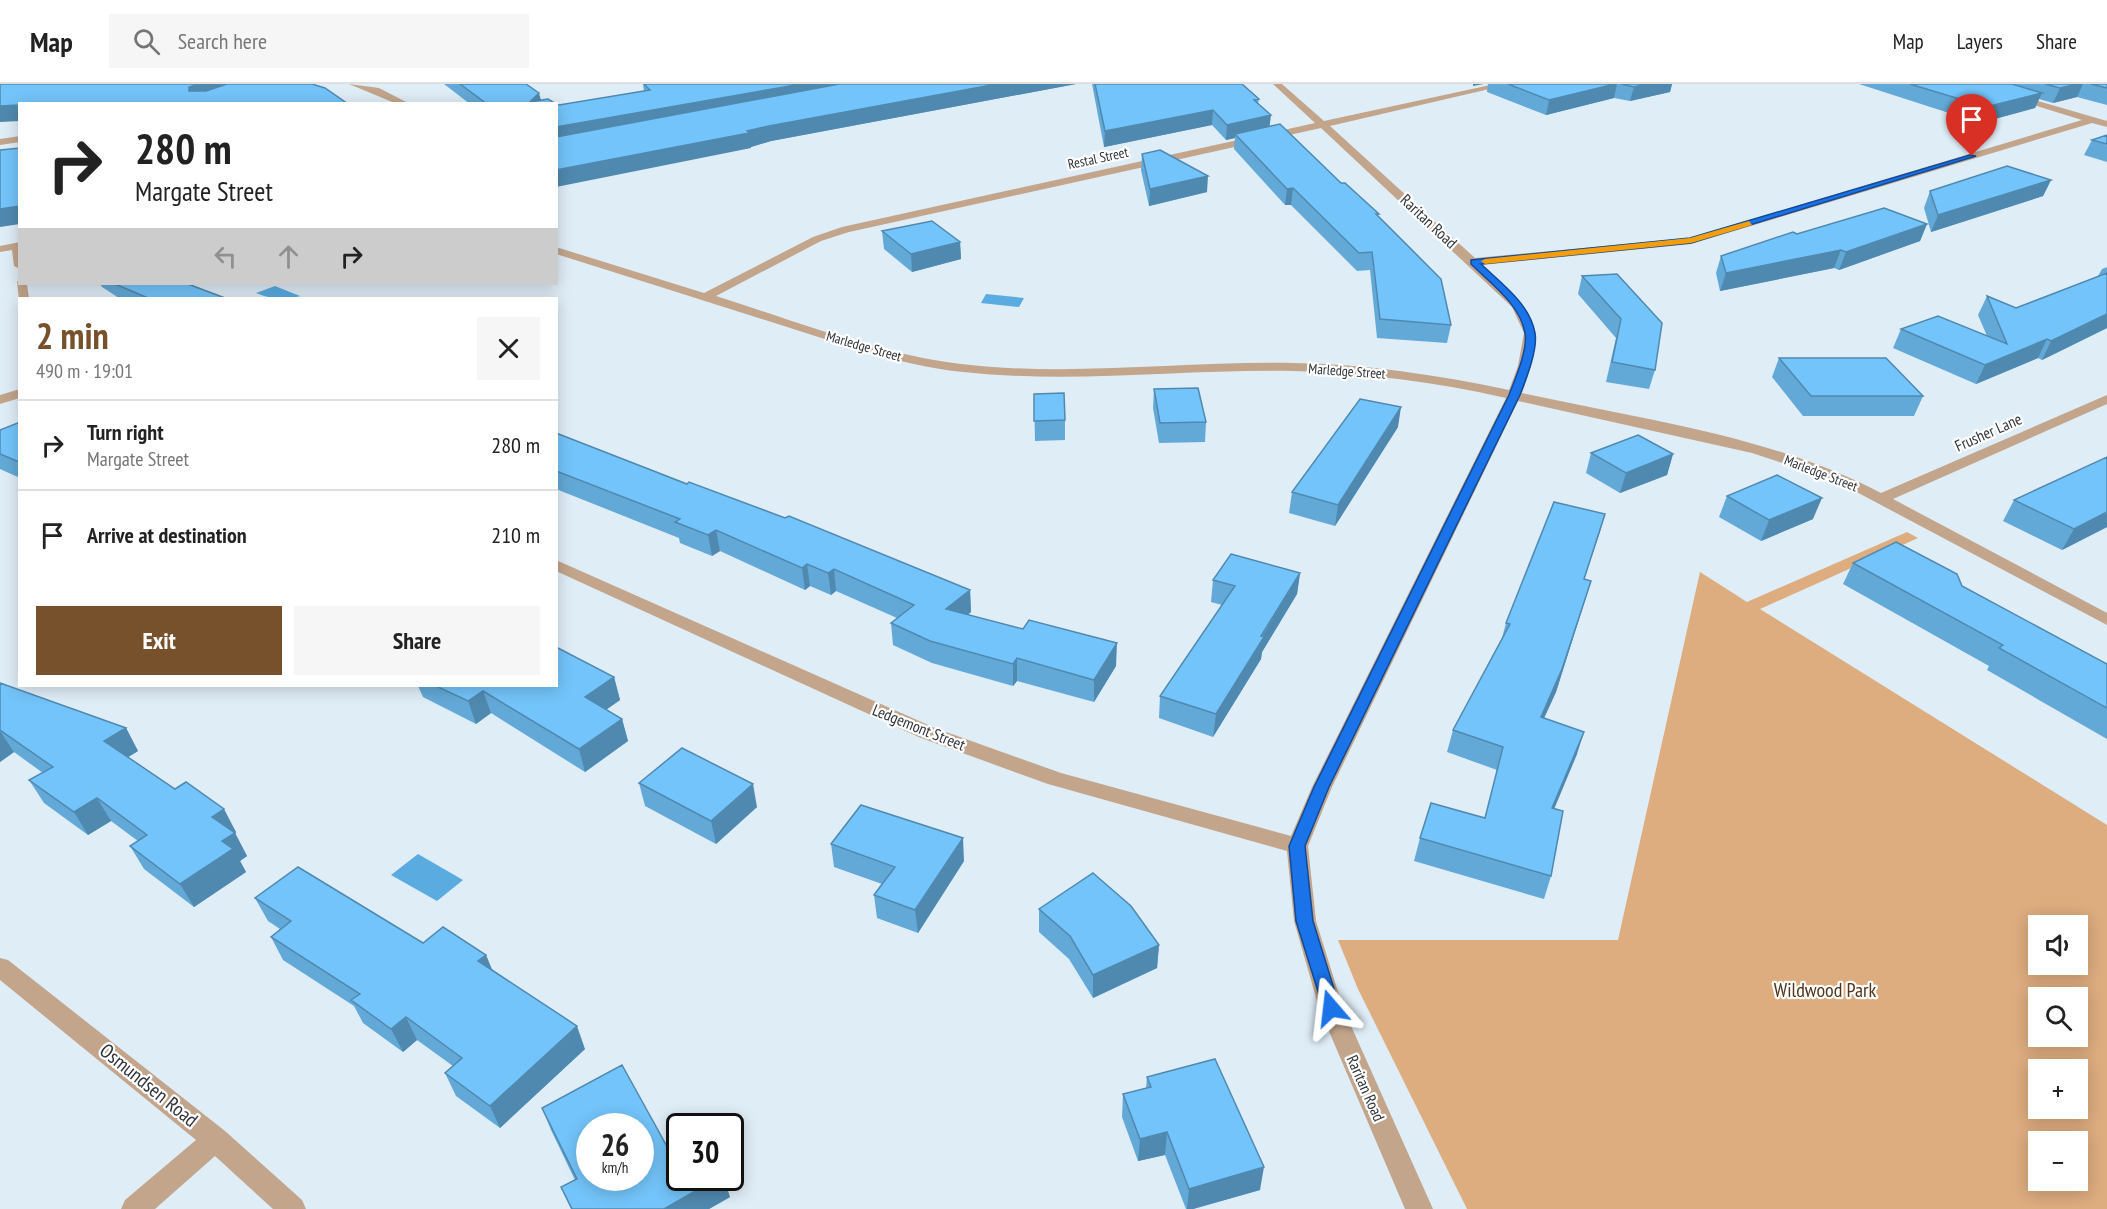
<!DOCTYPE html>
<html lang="en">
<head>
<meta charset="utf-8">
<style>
  body { margin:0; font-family:"PT Sans Narrow",sans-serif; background:#f6f6f6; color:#222; height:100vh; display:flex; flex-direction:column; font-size:22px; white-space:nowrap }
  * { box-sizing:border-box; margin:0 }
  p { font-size:20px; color:#767676 }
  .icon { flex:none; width:33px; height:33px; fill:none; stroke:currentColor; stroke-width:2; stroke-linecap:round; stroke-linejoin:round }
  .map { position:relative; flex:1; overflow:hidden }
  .drawer { position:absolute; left:18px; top:213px; width:540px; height:390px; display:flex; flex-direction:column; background:#fff; border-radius:0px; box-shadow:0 3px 15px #0003 }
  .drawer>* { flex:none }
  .top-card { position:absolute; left:18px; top:18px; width:540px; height:183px; border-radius:0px; box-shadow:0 3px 15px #0003; background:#fff; color:#222; overflow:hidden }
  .tools { position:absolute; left:2028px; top:831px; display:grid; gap:12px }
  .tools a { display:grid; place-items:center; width:60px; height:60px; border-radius:0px; background:#fff; box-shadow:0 3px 15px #0003; font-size:30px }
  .speed { position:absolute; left:576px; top:1029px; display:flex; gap:12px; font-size:30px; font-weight:700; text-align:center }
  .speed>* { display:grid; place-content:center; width:78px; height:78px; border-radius:50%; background:#fff; box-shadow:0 3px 15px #0003; line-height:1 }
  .speed small { font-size:15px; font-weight:400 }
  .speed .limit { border:3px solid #111; border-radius:9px; background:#fff; color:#111 }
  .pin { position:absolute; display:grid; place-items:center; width:51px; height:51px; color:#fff; margin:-62px -26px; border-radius:50% 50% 50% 0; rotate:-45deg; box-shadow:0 0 6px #0007 }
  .pin .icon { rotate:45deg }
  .me { position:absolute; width:66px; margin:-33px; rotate:343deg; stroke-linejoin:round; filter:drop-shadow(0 0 4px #0008) }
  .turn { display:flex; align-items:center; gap:21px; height:126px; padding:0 18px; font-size:27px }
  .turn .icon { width:78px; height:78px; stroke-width:2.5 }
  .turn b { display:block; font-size:42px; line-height:51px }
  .lanes { display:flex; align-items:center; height:57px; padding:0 18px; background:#0003; justify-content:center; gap:30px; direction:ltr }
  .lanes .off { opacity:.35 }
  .round { display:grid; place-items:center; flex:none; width:63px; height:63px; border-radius:0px; background:#f6f6f6 }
  .headline { display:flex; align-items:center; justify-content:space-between; height:102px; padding:0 18px }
  h1 { font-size:36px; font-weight:700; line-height:45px; color:#76512c }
  .button { display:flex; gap:12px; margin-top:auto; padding:12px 18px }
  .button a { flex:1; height:69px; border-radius:0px; background:#76512c; color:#fff; font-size:24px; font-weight:700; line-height:69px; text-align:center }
  .button a+a { background:#f6f6f6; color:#222 }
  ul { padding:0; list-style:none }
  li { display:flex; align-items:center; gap:18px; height:90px; padding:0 18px; border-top:2px solid #e0e0e0 }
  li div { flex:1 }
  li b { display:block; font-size:22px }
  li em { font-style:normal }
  header { display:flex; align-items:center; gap:36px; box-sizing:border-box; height:84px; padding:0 30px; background:#fff; border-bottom:2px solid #e0e0e0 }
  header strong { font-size:28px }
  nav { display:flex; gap:33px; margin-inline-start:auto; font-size:21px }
  .search { width:420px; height:54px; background:#f6f6f6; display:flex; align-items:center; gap:15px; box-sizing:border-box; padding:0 21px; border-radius:0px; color:#767676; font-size:22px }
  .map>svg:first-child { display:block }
  .green { fill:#ddac7f; fill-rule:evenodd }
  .water { fill:#5aabe0 }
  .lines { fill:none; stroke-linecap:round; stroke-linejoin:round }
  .street { fill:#c2a58b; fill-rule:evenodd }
  .wall { fill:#63a9d7 }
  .shaded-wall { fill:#5089af }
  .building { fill:#73c4fa; stroke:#5089af; stroke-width:1.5; fill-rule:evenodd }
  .route { fill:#1a73e8; stroke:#114b97; stroke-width:1.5 }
  .slow { fill:#f59e0b }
  .labels { text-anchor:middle; stroke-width:4.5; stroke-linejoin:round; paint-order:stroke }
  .far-street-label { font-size:14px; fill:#2f3438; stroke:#fff }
  .street-label { font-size:16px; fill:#2f3438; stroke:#fff }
  .near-park-label { font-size:20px; fill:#50351a; stroke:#fff }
  .near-street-label { font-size:20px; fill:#2f3438; stroke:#fff }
</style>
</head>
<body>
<header>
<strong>Map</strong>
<div class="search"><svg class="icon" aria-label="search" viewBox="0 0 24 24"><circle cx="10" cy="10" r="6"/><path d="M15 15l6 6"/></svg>Search here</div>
<nav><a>Map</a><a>Layers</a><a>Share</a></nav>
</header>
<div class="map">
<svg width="2107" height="1125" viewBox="0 0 2107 1125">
  <rect width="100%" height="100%" fill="#dfedf7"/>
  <!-- green -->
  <path class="green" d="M1907,448L1918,454L1760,525L2107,741V1125H1467L1358,905L1338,856H1618L1700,488L1747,518ZM2038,842H2078V880H2038ZM2038,914H2078V952H2038ZM2038,986H2078V1024H2038ZM2038,1058H2078V1096H2038Z"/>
  <!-- water -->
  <path class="water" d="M275,202L300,212C286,217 270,215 256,209Z
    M986,210L1024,214L1019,223L981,219Z
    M418,770L463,796L437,817L391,791Z"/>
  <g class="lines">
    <!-- street -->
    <path class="street" d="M349,0L379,4L410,20H397Z
      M1273,0H1282L1324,37L1495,0H1511L1330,42L1475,174L1690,154L2082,36L1965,0H1979L2107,37V43L2092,39L1691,160L1482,181C1534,229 1548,237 1522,309C1640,335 1774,352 1881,409L2107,311V320L1893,415L2107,529V541L1834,396L1752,369L1518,317L1332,703L1308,762L1316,837L1343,924L1433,1125H1405L1319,924L1294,837L1287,767L1048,700L921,654L556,487V476L935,644L1061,689L1291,752L1312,703L1506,314C1436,298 1365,289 1293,287C1183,285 1073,300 963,288C902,282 842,260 784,242C708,218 632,194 556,170V163L704,209L813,153L842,143L1315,39ZM1321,44L1512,223L1524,249L1518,282L1509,306C1438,291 1365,280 1293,279C1182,277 1071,293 961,280C877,270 796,237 716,212L821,157L849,148Z
      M20,52V58L0,61V55Z
      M20,158V185L14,182L12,166L0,168V162Z
      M17,197L27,200L29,214L19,217Z
      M20,305V314L0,320V311Z
      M0,874L8,876L225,1047L302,1116L306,1125H273L215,1072L155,1125H121L125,1116L196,1056L0,896Z"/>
  </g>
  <!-- wall -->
  <path class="wall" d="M444,0H526L541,16L556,20H470Z
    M643,0H1076L771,57L751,63V64L559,21L644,7Z
    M1092,0H1242L1259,15L1258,20L1269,42L1341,99L1378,132L1451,241L1447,259L1377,254L1370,186L1357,187L1291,121H1285L1234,65L1235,54L1226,56L1212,41L1104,63Z
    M1488,0H1672L1670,8L1630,17L1614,14L1546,31L1487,8Z
    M1859,0H2107V21L2077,13L2053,19L2039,15L2035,24L1980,39Z
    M2107,51V78L2084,71L2092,56Z
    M1142,70L1207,108L1149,122L1141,86Z
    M2051,96L2043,112L1931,148L1924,124L1930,107Z
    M1927,140L1920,157L1839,186L1834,184L1720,207L1716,189L1721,172L1797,150Z
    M882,147L960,158L961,175L912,188L884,165Z
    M2107,183V244L2042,276L2038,274L1976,300L1893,264L1901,245L1987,252L1978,231L1987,212L2016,224L2098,192L2102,185Z
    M1617,190L1655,286L1649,305L1606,298L1616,254L1578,210L1582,192Z
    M100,200H188L225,214H119L102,203Z
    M1779,274L1923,312L1914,332H1803L1772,293Z
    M1154,305L1206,338L1205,358L1159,359L1153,324Z
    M1034,310L1065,336V356L1035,357Z
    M20,338V394L0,385V346Z
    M1398,343L1335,442L1289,429L1292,408Z
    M556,349L687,400L970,506L971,528L967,531L1116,582L1094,618L1017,597L1013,602L932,579L893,561L891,539L897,534L836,507L831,511L810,502L805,506L720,467L712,472L680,459L679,454L556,405Z
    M1591,369L1673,370L1667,391L1620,409L1586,389Z
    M1727,412L1813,435L1761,457L1719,433Z
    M2014,416L2107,443L2062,466L2003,437Z
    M1605,430L1584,495L1591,497L1556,608L1544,634L1577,670L1554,724L1551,792L1544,815L1414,777L1420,754L1485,734L1497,686L1447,668L1453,646L1502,554L1506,539Z
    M1853,479L1962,502L2107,580V655L1987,586L1989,582L1843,500Z
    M1300,489L1297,510L1262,568L1261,575L1213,653L1159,634L1160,612L1222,521L1211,518L1213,496Z
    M614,593L620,616L606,626L622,635L628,657L585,688L491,629L476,640L423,613L418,602H556Z
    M0,599L126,644L138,667L128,673L236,748L235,749L247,772L240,777L246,788L194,823L144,785L130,762L138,757L111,737L88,751L44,719L29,696L43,689L14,668L0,678Z
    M639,699L757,723L716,760L645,722Z
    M831,760L964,777L918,849L877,834L874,811L882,800L834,783Z
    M255,814L423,859L486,871L492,885L585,965L500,1044L456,1012L445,989L453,982L417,956L403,968L363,939L354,922L283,876L271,853L280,845L268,837Z
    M1039,825L1159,861L1157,884L1093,914L1069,875L1039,848Z
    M1147,993L1260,1106L1193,1125H1186L1165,1071L1138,1077L1122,1033L1123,1010L1146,1004Z
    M542,1024L669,1066L730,1113L709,1125H571L561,1103L575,1096L551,1046Z"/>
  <!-- shaded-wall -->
  <path class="shaded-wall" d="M199,0H256L194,18L189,7V3Z
    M801,0H884L556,59V43Z
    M997,0H1076L771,57L751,63V64L556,103V86L747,47L769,42Z
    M1473,0H1484L1473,2Z
    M1615,0H1617L1614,14L1546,31L1549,16Z
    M1646,0H1672L1670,8L1630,17L1634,3Z
    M2077,0H2083L2077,13L2053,19L2060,4Z
    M539,9L542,20L530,18Z
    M2042,9L2035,24L1980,39L1986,23Z
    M20,21V37L0,38V22Z
    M1213,26L1212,41L1104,63L1105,47Z
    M1271,31L1269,47L1235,50V54L1226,56L1227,41Z
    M1208,92L1207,108L1149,122L1150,105Z
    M2051,96L2043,112L1931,148L1938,131Z
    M1293,104L1291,121H1285L1287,105Z
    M20,122V140L0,143V125Z
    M1927,140L1920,157L1839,186L1846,168Z
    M960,158L961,175L912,188L911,170Z
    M1841,166L1834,184L1720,207L1726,189Z
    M2107,230V244L2042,276L2051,257Z
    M2047,255L2038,274L1976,300L1985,281Z
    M1401,323L1398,343L1335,442L1338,421Z
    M1673,370L1667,391L1620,409L1626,389Z
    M1822,414L1813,435L1761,457L1769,436Z
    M2107,428V443L2062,466L2074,445Z
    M1605,430L1599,451L1577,516L1584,495Z
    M716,446L720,467L712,472L708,451Z
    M807,480L810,502L805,506L802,484Z
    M834,485L836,507L831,511L828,489Z
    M1300,489L1297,510L1262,568L1261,575L1213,653L1216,630Z
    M1591,497L1556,608L1534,656L1541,633Z
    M970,506L971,528L947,547L946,525Z
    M1117,559L1116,582L1094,618V596Z
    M1017,574V597L1013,602V580Z
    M614,593L620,616L591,636L585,613Z
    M483,607L491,629L476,640L468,617Z
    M622,635L628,657L585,688L579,665Z
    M126,644L138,667L117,680L104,657Z
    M0,647L14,668L0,678Z
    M1584,648L1577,670L1545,747L1552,724Z
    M753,700L757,723L716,760L711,737Z
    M97,714L111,737L88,751L74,728Z
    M224,725L236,748L235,749L247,772L240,777L246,788L194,823L180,800L222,757L212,733Z
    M963,754L964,777L918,849L915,826Z
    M1159,861L1157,884L1093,914V891Z
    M486,871L495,894L478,877Z
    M406,933L417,956L403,968L391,945Z
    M577,942L585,965L500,1044L490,1022Z
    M1167,1048L1165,1071L1138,1077L1140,1055Z
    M1264,1083L1260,1106L1193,1125H1187L1189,1105Z
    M718,1094H724L730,1113L709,1125H664Z"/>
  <!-- building -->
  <path class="building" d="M0,0H199L189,3V7H206L227,0H312L325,4L348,20H20V21L0,22Z
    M460,0H526L539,9L530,18L548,15L556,20H487Z
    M644,0H801L556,43V20L559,21L650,6Z
    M839,0H997L769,42L747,47L749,49L556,86V53Z
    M1095,0H1242L1259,15L1254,16L1271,31L1227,41L1213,26L1105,47Z
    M1508,0H1615L1549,16Z
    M1621,0H1646L1634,3Z
    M1910,0H2012L2042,9L1986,23Z
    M2045,0H2077L2060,4Z
    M2091,0H2107V4Z
    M1280,40L1341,99H1345L1379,130H1376L1441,195L1451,241L1380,235L1372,168L1359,169L1293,104L1287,105L1235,50Z
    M2107,51V60L2092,56Z
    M20,64V122L0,125V66Z
    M1160,66L1208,92L1150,105L1142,70Z
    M2007,82L2051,96L1938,131L1930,107Z
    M1884,124L1927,140L1846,168L1841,166L1726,189L1721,172L1793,148L1797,150Z
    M932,137L960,158L911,170L882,147Z
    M2107,189V230L2051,257L2047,255L1985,281L1901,245L1938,232L2007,260L1987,212L2016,224Z
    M1617,190L1662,239L1655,286L1612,278L1621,235L1582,192Z
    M115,200H188L225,214H148Z
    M1779,274H1886L1923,312H1811Z
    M1198,304L1206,338L1160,339L1154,305Z
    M1064,309L1065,336L1034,337V310Z
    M1360,315L1401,323L1338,421L1292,408Z
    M20,338V378H19L0,370V346Z
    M556,349L687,400L689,398L785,434L789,432L970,506L946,525L1023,545L1029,536L1117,559L1094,596L1017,574L1013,580L930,557L891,539L914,521L834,485L828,489L807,480L802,484L716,446L708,451L675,438L680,435L556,387Z
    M1638,351L1673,370L1626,389L1591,369Z
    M2107,373V428L2074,445L2014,416Z
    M1777,391L1822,414L1769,436L1727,412Z
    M1554,418L1605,430L1584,495L1591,497L1562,585L1541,633L1584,648L1552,724L1563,727L1551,792L1420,754L1431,719L1485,734L1503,663L1453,646L1510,540L1506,539Z
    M1896,458L1957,490L1962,502L2107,580V624L1999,564L2003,561L1853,479Z
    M1231,470L1300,489L1261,552L1264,553L1216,630L1160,612L1235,502L1213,496Z
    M556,563L614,593L585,613L622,635L579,665L483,607L468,617L436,602H556Z
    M0,599L126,644L104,657L175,705L186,698L224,725L212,733L235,749L222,757L233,765L180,800L130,762L147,751L97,714L74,728L29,696L53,683L0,646Z
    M682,664L753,700L711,737L639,699Z
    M861,721L963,754L915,826L874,811L895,783L831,760Z
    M298,783L423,859L443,843L486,871L478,877L577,942L490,1022L445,989L462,974L406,933L391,945L351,916L360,910L271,853L291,837L255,814Z
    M1093,789L1131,822L1159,861L1093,891L1070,852L1039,825Z
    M1215,975L1264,1083L1189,1105L1167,1048L1140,1055L1123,1010L1151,1003L1147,993Z
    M622,981L669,1066L680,1060V1094H718L664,1125H572L561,1103L577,1095L542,1024ZM590,1042H640V1094H590Z"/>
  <!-- route -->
  <path class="route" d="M1970,71L1976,72L1691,159L1481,180C1501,199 1530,220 1535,249C1538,266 1526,295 1520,311L1329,703L1305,762L1313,837L1340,924L1337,930L1331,932L1325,930L1296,837L1289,762L1314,703L1509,311C1515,295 1528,266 1525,249C1520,220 1490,199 1471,180V176L1690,154Z"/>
  <!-- slow -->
  <path class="slow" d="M1749,137L1752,141L1691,159L1485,180L1481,177L1485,175L1690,154Z"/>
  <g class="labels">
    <!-- far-street labels -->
    <g class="far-street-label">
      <text transform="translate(1098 74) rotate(-12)" y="5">Restal Street</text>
      <text transform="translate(864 262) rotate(16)" y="5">Marledge Street</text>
      <text transform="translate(1347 287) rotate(4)" y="5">Marledge Street</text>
      <text transform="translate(1821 389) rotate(21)" y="5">Marledge Street</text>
    </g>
    <!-- street labels -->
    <g class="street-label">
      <text transform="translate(1429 137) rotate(43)" y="6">Raritan Road</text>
      <text transform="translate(1988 348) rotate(-24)" y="6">Frusher Lane</text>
      <text transform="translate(919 643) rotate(22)" y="6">Ledgemont Street</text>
      <text transform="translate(1366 1004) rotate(66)" y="6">Raritan Road</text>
    </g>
    <!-- near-park labels -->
    <g class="near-park-label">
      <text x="1825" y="913">Wildwood Park</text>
    </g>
    <!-- near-street labels -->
    <g class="near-street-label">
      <text transform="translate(149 1001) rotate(39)" y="7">Osmundsen Road</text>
    </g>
  </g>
</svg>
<div class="tools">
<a><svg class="icon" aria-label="sound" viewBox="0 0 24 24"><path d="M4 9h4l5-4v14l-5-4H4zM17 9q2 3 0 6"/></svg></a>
<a><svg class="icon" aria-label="search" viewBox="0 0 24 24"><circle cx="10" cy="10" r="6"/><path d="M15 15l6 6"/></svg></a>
<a>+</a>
<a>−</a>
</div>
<div class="speed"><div>26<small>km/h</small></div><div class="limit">30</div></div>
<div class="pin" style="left:1972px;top:72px;background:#d93025"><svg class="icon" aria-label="arrive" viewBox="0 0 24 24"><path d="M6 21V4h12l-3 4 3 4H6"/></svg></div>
<svg class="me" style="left:1331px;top:924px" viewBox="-20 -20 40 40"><path d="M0-17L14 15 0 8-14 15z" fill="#1a73e8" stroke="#fff" stroke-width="4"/></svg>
<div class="top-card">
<div class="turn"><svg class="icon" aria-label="right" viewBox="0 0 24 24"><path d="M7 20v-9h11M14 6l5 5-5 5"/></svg><div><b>280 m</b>Margate Street</div></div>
<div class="lanes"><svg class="icon off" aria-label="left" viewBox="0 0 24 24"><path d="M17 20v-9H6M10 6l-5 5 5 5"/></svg><svg class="icon off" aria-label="ahead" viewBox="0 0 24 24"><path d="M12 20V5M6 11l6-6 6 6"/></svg><svg class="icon" aria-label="right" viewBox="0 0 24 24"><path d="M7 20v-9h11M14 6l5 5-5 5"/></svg></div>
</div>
<section class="drawer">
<div class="headline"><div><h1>2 min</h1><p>490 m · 19:01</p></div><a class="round"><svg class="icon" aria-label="close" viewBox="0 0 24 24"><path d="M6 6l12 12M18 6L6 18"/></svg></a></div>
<ul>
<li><svg class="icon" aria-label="right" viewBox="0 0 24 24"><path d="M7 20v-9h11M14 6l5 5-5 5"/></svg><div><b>Turn right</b><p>Margate Street</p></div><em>280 m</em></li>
<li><svg class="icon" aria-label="arrive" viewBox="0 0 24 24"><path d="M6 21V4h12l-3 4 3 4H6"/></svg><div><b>Arrive at destination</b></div><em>210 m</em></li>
</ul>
<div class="button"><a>Exit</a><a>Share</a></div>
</section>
</div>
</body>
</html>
